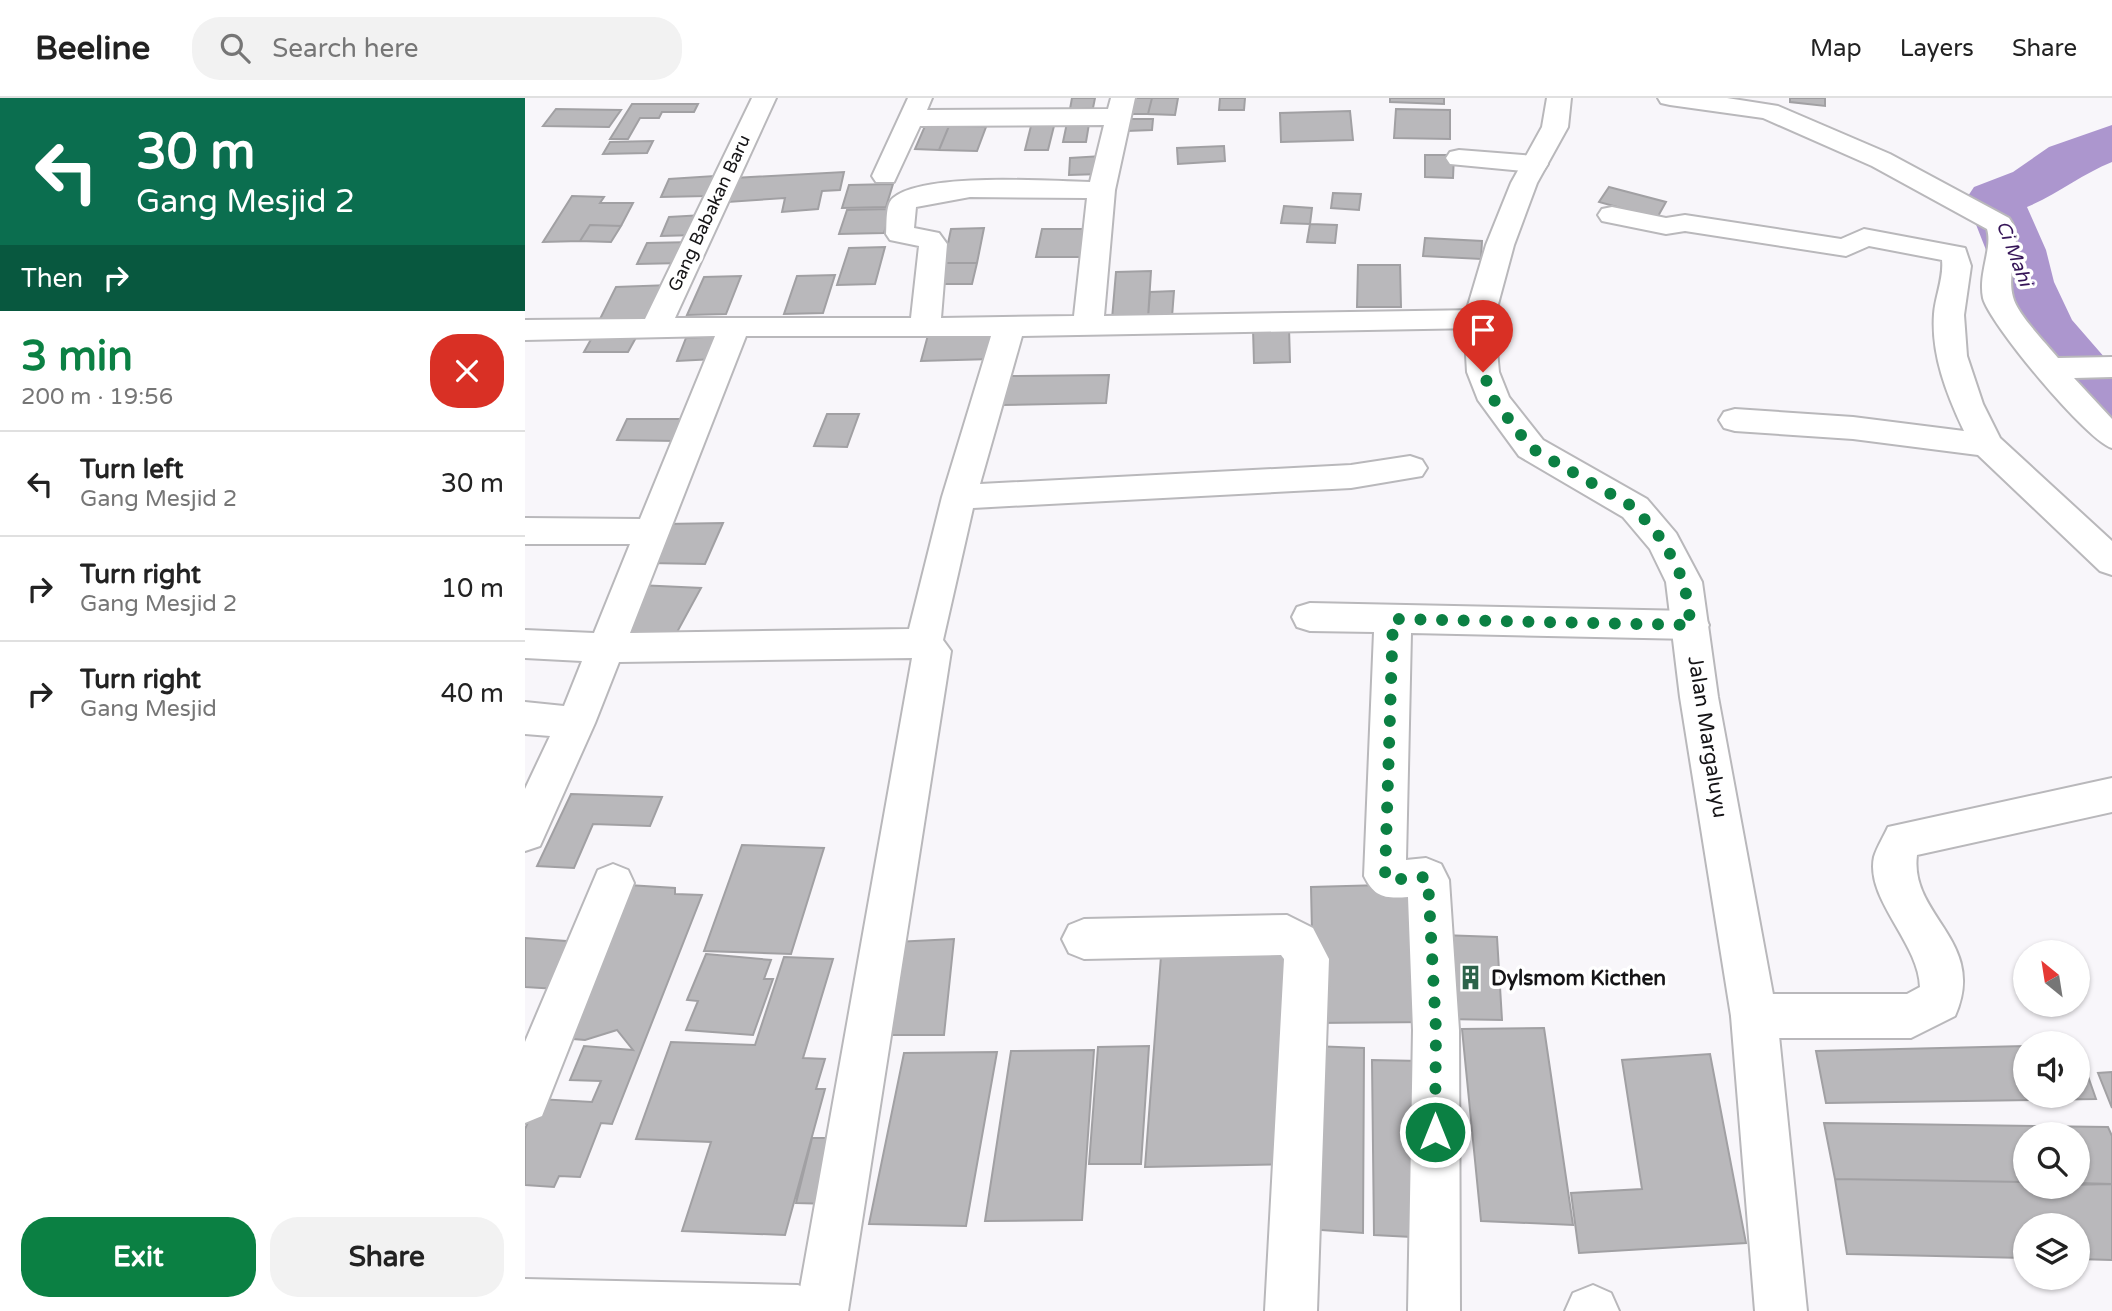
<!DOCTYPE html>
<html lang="en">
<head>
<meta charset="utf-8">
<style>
  body { margin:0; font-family:"Varela Round",sans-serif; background:#f2f2f2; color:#222; height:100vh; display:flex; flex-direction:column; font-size:26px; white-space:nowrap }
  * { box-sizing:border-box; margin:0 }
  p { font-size:23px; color:#767676 }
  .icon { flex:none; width:38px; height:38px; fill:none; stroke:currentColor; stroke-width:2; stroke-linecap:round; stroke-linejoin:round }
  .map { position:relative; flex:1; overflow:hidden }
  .panel { display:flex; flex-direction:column; background:#fff; width:525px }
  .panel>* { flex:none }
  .banner { background:#0b6e4f; color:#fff; overflow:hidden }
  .needle { width:46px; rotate:330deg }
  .buttons { position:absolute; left:1488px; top:842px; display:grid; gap:14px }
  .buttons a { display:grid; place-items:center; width:77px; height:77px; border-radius:50%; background:#fff; box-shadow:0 2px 5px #0004; font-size:35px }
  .pin { position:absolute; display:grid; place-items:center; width:60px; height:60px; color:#fff; margin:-72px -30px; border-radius:50% 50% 50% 0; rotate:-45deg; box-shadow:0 0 7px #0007 }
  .pin .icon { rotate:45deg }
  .me { position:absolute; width:77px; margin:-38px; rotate:0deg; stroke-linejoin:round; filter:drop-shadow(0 0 5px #0008) }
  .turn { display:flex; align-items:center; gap:24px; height:147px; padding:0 21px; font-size:32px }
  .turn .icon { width:91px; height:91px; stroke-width:2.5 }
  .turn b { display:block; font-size:49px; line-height:60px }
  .then { display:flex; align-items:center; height:66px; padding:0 21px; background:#0003; gap:14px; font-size:26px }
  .round { display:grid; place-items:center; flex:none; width:74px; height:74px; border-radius:28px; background:#f2f2f2 }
  .head { display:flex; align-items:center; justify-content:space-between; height:119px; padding:0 21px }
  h1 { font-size:42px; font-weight:800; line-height:52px; color:#0b8043 }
  .action { display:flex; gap:14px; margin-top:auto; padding:14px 21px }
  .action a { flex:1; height:80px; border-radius:28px; background:#0b8043; color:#fff; font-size:28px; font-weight:800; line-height:80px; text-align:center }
  .action a+a { background:#f2f2f2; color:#222 }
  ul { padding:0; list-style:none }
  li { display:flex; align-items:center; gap:21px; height:105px; padding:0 21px; border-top:2px solid #e0e0e0 }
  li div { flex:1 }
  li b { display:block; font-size:26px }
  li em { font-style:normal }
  header { display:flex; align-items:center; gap:42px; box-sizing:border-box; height:98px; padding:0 35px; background:#fff; border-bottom:2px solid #e0e0e0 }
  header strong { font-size:33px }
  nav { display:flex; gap:38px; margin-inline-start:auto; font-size:24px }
  .search { width:490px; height:63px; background:#f2f2f2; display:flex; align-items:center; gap:18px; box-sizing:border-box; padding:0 24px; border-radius:28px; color:#767676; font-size:26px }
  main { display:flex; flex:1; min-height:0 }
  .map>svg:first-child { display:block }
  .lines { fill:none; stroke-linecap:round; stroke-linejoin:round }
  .river { fill:#ac96ce; fill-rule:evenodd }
  .building { fill:#b9b8bb; stroke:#a1a0a3; stroke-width:2 }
  .minor-casing { stroke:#b9b8bb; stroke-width:4 }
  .major-casing { stroke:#b9b8bb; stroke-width:4 }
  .highway-casing { stroke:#b9b8bb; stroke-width:4 }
  .minor { fill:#fff; fill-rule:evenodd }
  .major { fill:#fff; fill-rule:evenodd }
  .highway { fill:#fff; fill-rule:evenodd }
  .route { stroke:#0b8043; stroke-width:12; stroke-dasharray:0 21.6 }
  .labels { text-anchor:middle; stroke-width:7; stroke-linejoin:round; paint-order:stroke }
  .far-street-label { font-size:18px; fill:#161517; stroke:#fff }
  .far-water-label { font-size:19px; font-style:italic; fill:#351457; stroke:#fff }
  .street-label { font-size:21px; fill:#161517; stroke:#fff }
  .poi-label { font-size:21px; font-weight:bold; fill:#161517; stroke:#fff; text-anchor:start }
</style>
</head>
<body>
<header>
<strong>Beeline</strong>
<div class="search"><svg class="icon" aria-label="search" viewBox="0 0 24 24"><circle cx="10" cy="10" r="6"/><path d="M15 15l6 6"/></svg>Search here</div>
<nav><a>Map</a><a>Layers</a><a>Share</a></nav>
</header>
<main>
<section class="panel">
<div class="banner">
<div class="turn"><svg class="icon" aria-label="left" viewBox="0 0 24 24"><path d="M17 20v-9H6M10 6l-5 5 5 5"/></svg><div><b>30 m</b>Gang Mesjid 2</div></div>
<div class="then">Then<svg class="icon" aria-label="right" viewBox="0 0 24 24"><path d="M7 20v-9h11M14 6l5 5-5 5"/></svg></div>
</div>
<div class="head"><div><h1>3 min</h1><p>200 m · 19:56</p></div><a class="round" style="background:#d93025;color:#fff"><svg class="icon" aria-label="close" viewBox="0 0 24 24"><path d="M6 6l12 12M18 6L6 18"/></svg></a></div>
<ul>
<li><svg class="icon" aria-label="left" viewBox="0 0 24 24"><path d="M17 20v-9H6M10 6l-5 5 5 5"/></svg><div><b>Turn left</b><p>Gang Mesjid 2</p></div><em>30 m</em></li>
<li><svg class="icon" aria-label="right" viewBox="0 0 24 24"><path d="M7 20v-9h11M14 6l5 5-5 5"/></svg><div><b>Turn right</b><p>Gang Mesjid 2</p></div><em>10 m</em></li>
<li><svg class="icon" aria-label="right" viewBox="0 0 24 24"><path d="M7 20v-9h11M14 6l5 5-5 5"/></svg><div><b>Turn right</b><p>Gang Mesjid</p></div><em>40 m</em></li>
</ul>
<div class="action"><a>Exit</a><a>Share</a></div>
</section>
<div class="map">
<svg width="1587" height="1213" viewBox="0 0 1587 1213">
  <rect width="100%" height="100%" fill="#f8f6fa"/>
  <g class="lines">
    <!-- river -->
    <path class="river" d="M1587,27V64C1557,76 1533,96 1502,109L1521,152L1529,184L1547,222L1587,268V335L1563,328L1486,230L1467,184L1461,152L1441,101L1449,89L1488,74L1524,49Z"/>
  </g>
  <!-- building -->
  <path class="building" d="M547,0H570L568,10L545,11Z
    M610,0H627L623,16H606Z
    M627,0H653L650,17L623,16Z
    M695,0H720L719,12H694Z
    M865,0H919V6L865,4Z
    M1265,0H1300V8L1265,4Z
    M107,6H173L169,14H137L134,20H115L103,41H85Z
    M31,11L96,12L84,29L18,28Z
    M871,11L925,12V41L869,40Z
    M825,13L828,42L756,44L755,15Z
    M543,20H565L561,44H538Z
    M603,21H628L627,32L602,33Z
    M400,28H424L414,52L390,51Z
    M424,28L461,29L452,53L414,52Z
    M506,28H529L523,52H500Z
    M128,43L122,55L78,56L85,44Z
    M699,48L700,63L653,66L652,50Z
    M900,57H929L928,80L900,79Z
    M577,58L576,76L544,77L545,60Z
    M319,74L315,92L297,93L293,111L257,114L260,100L203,104L209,80Z
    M189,78L181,98L136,99L144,81Z
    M368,86L361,109L317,110L324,87Z
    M1084,89L1141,104L1132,120L1074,104Z
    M808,95L836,96L834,112L806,110Z
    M47,98L79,99L75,105H108L96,128L65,127L55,143L18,144Z
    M759,108L787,110L785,126L756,125Z
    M366,111L359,135L314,136L322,112Z
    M178,117L171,137L136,138L144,119Z
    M785,126L812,127L810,145L782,144Z
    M65,127L96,128L86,144L55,143Z
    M459,130L452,165H419L426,131Z
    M517,131H566L561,159H511Z
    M900,140L957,143L956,161L898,158Z
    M168,144L158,165L112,166L122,145Z
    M360,149L350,186L312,187L324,150Z
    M419,165H452L447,186H414Z
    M833,167H875L876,209H832Z
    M626,173L623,220L587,221L591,174Z
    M310,177L298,215L259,216L272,178Z
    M216,178L201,216L162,217L179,179Z
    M145,187L129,224L73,225L91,189Z
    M649,193L647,219L623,220L625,194Z
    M764,230L765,264L729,265L728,231Z
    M69,236H113L103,254H59Z
    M472,236L467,261L396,263L403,237Z
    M198,238L190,261L152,263L161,240Z
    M584,277L581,305L477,307L483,278Z
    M302,316H334L322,349L289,348Z
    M102,321H161L151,343L92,342Z
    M198,425L180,466L124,465L140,426Z
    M113,487L176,490L151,536L88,533Z
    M46,696L137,699L125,728L68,726L49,770L12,768Z
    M217,747L299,750L266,856L179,853Z
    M894,786L907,924L789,925L786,789Z
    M103,787L150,790V796L177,797L87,1026L76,1025L55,1079L34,1078L29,1089L0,1087V1031L13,1001L67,1004L76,983L45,982L59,948L108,952L92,932L60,942L36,940Z
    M916,837L972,839L977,922L920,921Z
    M0,840L54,844L32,891L0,889Z
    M429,841L419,937H353L370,844Z
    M181,856L246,862L239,881H248L228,937L161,932L173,903L162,902Z
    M766,857V1066L620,1069L636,858Z
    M259,859L308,861L278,960L300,961L291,991H300L260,1137L157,1133L186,1044L111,1041L146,944L230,947Z
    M1019,930L1048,1127L956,1123L937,931Z
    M1552,947L1571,1001L1301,1005L1291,953L1500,948V998H1552Z
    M624,948L616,1066H564L573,949Z
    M787,948L839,950L838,1135L783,1131Z
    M569,952L557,1122L460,1123L486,953Z
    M472,954L441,1128L344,1126L379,955Z
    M1185,956L1221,1145L1054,1155L1046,1095L1117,1091L1097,962Z
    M847,962L895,963L906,1140L849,1137Z
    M1587,974V1010L1573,975Z
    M1299,1025L1583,1029L1587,1038V1086L1552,1085V1036H1500V1084L1310,1081Z
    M287,1040H323L307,1106L271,1105Z
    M1310,1081L1500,1084V1088L1587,1086V1162L1552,1161V1127H1500V1160L1322,1156Z"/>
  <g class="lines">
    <defs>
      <path id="minor" d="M227,0H251L150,220H386L394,148L365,142L361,136C362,127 360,106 368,100C398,74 523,83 565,84L579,27L395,28L369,84H351L347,78L383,0H407L402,12L583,11L586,0H610L590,92L579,218L954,212L965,214L969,221L965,228L954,230L497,238L455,386L826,367L885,358L897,362L902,370L897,378L826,390L448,410L418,542L426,553L323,1213H271L387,560L94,564L70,625L15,748L0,753V691L25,638L0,636V604L39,608L57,563L0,560V532L69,535L105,446H0V420L115,421L190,238L0,242V222L120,221ZM445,99L562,100L549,218L416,220L422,146L414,135L389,130L391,109ZM221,238H466L417,399L384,531L105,535Z
        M1133,0H1202L1253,8L1365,56L1484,120C1501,144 1480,170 1488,199C1492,216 1521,245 1533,260L1587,259V279L1549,280L1587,321V350C1562,343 1464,225 1458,200C1453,175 1468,150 1462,131L1347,68L1238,20L1145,7L1136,5Z
        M934,52L1010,58L1019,60L1023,66L1019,72L1010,74L925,66L921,60L925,54Z
        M1087,109L1141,120L1160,117L1316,141L1339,131L1440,150L1446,168L1439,217L1442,258L1458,306L1475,340L1587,443V477L1575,473L1453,357L1328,341L1210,333L1199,330L1194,322L1199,314L1210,311L1328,319L1439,333C1422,297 1406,257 1409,216C1410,199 1419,180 1417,162L1344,148L1321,158L1160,133L1141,136L1077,123L1073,117L1077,111Z
        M785,505L1166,513L1179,517L1184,527L1179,537L1166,541L886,535L881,762L901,760L916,766L924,782L934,932L935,1213H883L888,932L883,799C860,801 849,799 839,778L849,534L785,533L772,529L767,519L772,509Z
        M1587,680V714L1392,757C1384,818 1463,843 1430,918L1386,940H1229L1213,933L1206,918L1213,903L1229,896H1382L1395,889C1394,845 1340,801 1349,759C1352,749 1359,738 1363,729Z
        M88,766L103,772L109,785L17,1018L0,1025V944L73,772Z
        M762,817L788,830L804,861L792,1213H740L759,861L756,857L559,861L544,855L537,841L544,827L559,821Z"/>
      <path id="major" d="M1022,0H1046L1043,29L1012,85L989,147L969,221L974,274L984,299L1018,342L1122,401L1151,435L1177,484L1193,599L1252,918L1282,1213H1230L1206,918L1155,599L1141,484L1125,451L1098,419L994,358L953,302L942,274L939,221L961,147L986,85L1017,29Z"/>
      <path id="highway" d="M0,1181L273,1187L291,1195L299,1213H0Z
        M1068,1187L1086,1195L1094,1213H1040L1048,1195Z"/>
    </defs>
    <!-- minor casing -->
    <use href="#minor" class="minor-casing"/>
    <!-- major casing -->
    <use href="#major" class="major-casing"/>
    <!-- highway casing -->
    <use href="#highway" class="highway-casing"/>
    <!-- minor -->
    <use href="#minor" class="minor"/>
    <!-- major -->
    <use href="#major" class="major"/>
    <!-- highway -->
    <use href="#highway" class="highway"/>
  </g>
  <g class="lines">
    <!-- route -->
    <path class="route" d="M910,1034L911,932L903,782L901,779L864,782L860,778L868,521L1166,527L1159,484L1139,444L1110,410L1006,350L969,302L958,274"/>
  </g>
  <!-- icons -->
  <defs>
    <symbol id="building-bare" viewBox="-9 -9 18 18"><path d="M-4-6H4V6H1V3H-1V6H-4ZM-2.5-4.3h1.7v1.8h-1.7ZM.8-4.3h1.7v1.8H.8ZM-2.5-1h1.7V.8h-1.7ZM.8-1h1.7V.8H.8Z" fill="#2d634a" stroke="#fff" stroke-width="2.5" paint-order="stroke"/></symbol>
  </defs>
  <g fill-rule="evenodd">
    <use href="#building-bare" x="928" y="862" width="35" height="35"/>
  </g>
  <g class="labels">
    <!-- far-street labels -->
    <g class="far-street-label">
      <text transform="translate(184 115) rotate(-65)" y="6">Gang Babakan Baru</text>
    </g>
    <!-- far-water labels -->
    <g class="far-water-label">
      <text transform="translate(1490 155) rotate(69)" y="7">Ci Mahi</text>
    </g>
    <!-- street labels -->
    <g class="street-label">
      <text transform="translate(1183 639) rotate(81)" y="7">Jalan Margaluyu</text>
    </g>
    <!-- poi labels -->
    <g class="poi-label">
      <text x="966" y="887">Dylsmom Kicthen</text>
    </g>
  </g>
</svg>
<div class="buttons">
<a><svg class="needle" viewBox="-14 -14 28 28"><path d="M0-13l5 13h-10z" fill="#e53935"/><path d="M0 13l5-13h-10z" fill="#767676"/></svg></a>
<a><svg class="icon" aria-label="sound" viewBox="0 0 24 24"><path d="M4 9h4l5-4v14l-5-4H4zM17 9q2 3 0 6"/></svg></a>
<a><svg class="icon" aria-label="search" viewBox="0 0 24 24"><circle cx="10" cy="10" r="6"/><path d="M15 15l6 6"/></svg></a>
<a><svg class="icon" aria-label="layers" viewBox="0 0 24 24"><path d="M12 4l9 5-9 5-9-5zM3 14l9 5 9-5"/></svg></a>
</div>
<div class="pin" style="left:958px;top:274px;background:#d93025"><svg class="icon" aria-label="arrive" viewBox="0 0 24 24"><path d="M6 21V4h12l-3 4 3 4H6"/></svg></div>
<svg class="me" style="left:910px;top:1034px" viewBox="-20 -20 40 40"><circle r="17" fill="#0b8043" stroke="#fff" stroke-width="3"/><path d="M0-11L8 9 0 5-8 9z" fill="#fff"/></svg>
</div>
</main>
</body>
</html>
